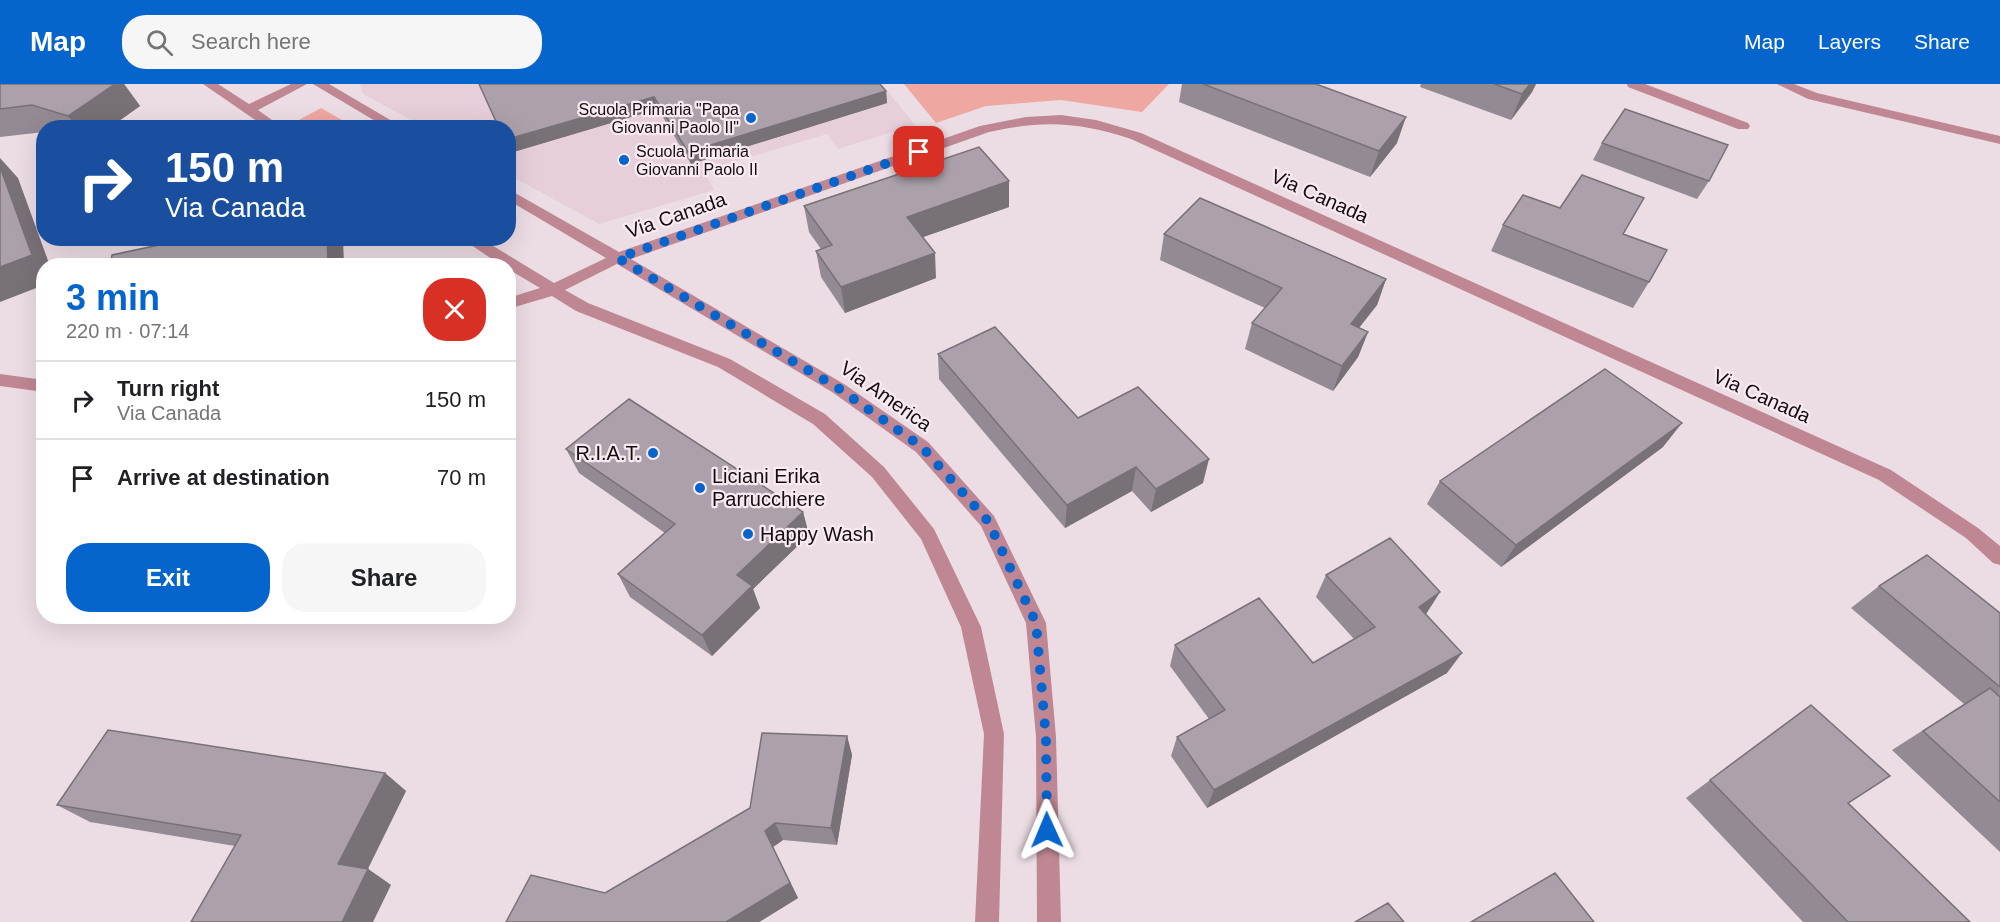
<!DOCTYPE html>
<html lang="en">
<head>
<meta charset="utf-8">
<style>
  body { margin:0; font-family:Arial,sans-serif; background:#f6f6f6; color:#202124; height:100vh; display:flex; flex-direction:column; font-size:22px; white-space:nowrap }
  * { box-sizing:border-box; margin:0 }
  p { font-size:20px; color:#757577 }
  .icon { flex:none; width:33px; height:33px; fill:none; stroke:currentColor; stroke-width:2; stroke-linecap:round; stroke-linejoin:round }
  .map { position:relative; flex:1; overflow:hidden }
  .details { position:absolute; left:36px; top:174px; width:480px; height:366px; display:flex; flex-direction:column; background:#fff; border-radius:24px; box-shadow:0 6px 24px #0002 }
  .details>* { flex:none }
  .top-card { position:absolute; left:36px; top:36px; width:480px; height:126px; border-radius:24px; box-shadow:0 6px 24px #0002; background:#1a4fa0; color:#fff; overflow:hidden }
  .pin { position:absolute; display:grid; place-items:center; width:51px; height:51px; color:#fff; margin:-26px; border-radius:12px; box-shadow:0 3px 9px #0006 }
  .me { position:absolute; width:66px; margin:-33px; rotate:359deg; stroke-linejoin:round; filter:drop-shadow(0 0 4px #0008) }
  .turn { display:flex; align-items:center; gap:21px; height:126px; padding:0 30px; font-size:27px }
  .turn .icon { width:78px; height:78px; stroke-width:2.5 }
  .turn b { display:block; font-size:42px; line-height:51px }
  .round { display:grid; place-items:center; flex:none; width:63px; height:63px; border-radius:24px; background:#f6f6f6 }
  .headline { display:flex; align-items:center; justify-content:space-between; height:102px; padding:0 30px }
  h1 { font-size:36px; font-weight:600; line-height:45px; color:#0664cd }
  .button { display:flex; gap:12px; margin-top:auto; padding:12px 30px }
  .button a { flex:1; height:69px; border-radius:24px; background:#0664cd; color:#fff; font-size:24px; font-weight:600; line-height:69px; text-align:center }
  .button a+a { background:#f6f6f6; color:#202124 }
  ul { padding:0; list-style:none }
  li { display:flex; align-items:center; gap:18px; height:78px; padding:0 30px; border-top:2px solid #e0e0e0 }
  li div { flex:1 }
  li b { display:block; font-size:22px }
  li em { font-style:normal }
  header { display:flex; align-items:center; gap:36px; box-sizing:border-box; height:84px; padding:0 30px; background:#0664cd; color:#fff }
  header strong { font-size:28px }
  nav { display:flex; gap:33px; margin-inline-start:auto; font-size:21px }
  .search { width:420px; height:54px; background:#f6f6f6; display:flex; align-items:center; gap:15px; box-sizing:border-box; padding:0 21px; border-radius:24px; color:#757577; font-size:22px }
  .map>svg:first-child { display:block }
  .built { fill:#e6cfda }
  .green { fill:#efa7a1 }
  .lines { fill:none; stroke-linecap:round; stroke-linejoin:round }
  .minor { fill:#bf8793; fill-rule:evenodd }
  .wall { fill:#948a93 }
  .shaded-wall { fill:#787178 }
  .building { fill:#aca1ab; stroke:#787178; stroke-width:1.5 }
  .route { stroke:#0664cd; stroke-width:10; stroke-dasharray:0 18 }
  .poi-dot { fill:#0664cd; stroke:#f9eaf1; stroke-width:2 }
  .labels { text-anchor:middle; stroke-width:4.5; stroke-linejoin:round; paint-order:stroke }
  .far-poi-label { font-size:16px; fill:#130e11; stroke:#f9eaf1; text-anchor:end }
  .street-label { font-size:20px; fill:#130e11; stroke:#f9eaf1 }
  .poi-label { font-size:20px; fill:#130e11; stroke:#f9eaf1; text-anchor:start }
</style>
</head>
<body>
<header>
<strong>Map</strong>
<div class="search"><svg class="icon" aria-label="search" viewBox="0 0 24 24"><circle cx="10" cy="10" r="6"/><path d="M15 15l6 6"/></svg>Search here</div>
<nav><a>Map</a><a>Layers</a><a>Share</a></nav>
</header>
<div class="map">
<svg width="2000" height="838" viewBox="0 0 2000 838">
  <rect width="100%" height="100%" fill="#ecdde4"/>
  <!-- built -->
  <path class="built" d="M360,0H882L915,41L838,65L827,50L704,87L714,106L599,140L509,91L508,44L424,43L363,10Z"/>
  <!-- green -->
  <path class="green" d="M904,0H1169L1142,28L1061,16L986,22L936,39Z
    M321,24L354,43H313L299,36Z"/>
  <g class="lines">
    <!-- minor -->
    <path class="minor" d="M203,0H218L249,20L291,0H307L258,26L283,44H267Z
      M313,0H329L404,44H387Z
      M1627,0H1645L1748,39L1750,42L1748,45H1738L1628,3Z
      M1777,0H1794L1817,9L2000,52V60L1808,15Z
      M1061,31L1096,36L1141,49L1891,386L1978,444L2000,462V481L1993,479L1966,454L1879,396L1131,55C1080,38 1042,36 989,48L631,175L844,300L928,358L994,432L1046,539L1056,653L1061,838H1037L1036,653L1026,539L981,442L916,368L832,308L617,180L565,206L588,219L730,275L825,330L884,383L934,445L981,543L1004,650L999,838H975L984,650L961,543L921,455L872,393L813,340L718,283L576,227L552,212L508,225V214L540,204L508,185V182H502L461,154H480L554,199L606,174L508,116V105L619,168L980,42L1026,33Z
      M0,290L44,296V308L0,302Z"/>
  </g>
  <!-- wall -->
  <path class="wall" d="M0,0H124L140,22L109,44H44V48L0,53Z
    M479,0L886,7L887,19L691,80L658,25L510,69L508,65V44Z
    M1182,0H1316L1397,59L1370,93L1179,18Z
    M1421,0H1536L1532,8L1511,36L1420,3Z
    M1602,59L1709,97L1697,115L1593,76Z
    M804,122L1009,123L923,153L936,194L845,229L821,193L816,167L821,165L809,148Z
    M1503,141L1623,150L1649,198L1633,224L1491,167Z
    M1164,150L1386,195L1377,221L1359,244L1368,248L1358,273L1333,307L1245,265L1252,239L1265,224L1160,176Z
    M938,270L1078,334L1203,399L1151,428L1132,407L1065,444L939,295Z
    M1663,363L1501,483L1427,420L1440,397Z
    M566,365L803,428L809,451L753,505L760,524L712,572L630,513L618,490L665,449L579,389Z
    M1326,491L1440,508L1426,530L1447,589L1207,724L1171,672L1177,653L1209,635L1170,582L1175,561L1313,579L1354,555L1316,513Z
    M1879,502L2000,529V768L1892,666L1964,620L1851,524Z
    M1811,621L1848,719L1970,838H1803L1686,714Z
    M847,652L852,671L837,761L783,756L773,763L798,814L759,838H506L605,809L750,724Z
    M385,689L406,707L368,785L391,801L235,762L90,738L57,721Z"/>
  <!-- shaded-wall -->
  <path class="shaded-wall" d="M115,0H124L140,22L109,44H78L68,32Z
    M1530,0H1536L1532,8L1511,36L1522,10Z
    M886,7L887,19L691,80L688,68Z
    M654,13L658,25L510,69L508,64V55Z
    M1406,33L1397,59L1370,93L1379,67Z
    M0,74L18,94L50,182H44V201L0,218Z
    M1009,97V123L909,158L907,133Z
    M327,154H343L344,182H306Z
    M935,169L936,194L845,229L841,203Z
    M1386,195L1377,221L1342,265L1351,240Z
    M1368,248L1358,273L1333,307L1342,282Z
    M1682,339L1663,363L1501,483L1516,461Z
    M1209,375L1203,399L1151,428L1156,405Z
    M1136,383L1132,407L1065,444L1067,421Z
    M803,428L809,451L753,505L760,524L712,572L702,551L737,491Z
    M1440,508L1426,530L1406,545L1419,523Z
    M1462,569L1447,589L1207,724L1214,706Z
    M847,652L852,671L837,761L831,744Z
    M385,689L406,707L362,796L338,780Z
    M775,739L783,756L773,763L798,814L759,838H726L765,747Z
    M368,785L391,801L373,838H342Z"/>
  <!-- building -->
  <path class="building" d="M0,0H115L68,32L32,21L0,25Z
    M479,0H880L886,7L688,68L654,13L508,55V44H499Z
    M1203,0H1316L1406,33L1379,67Z
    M1494,0H1530L1522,10Z
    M1625,25L1728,61L1709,97L1602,59Z
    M979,63L1009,97L907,133L935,169L841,203L816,167L832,161L804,122Z
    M0,83L32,171L0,183Z
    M1582,91L1644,114L1623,150L1667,166L1649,198L1503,141L1523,111L1560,124Z
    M1200,114L1386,195L1351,240L1368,248L1342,282L1252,239L1282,204L1164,150Z
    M192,154H327L328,177L306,182H110L112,171Z
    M995,243L1078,334L1138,303L1209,375L1156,405L1136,383L1067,421L938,270Z
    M1605,285L1682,339L1516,461L1440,397Z
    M629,315L803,428L737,491L752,502L702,551L618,490L675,440L566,365Z
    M1390,454L1440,508L1419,523L1462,569L1214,706L1177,653L1225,626L1175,561L1259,514L1313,579L1375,543L1326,491Z
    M1927,471L2000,529V603L1879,502Z
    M1990,604L2000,613V718L1923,647Z
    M1811,621L1890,692L1848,719L1970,838H1848L1710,696Z
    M108,646L385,689L338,780L368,785L342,838H191L241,751L57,721Z
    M762,649L847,652L831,744L775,739L765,747L790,799L726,838H506L531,791L605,809L750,724Z
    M1555,789L1594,838H1471Z
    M1388,819L1404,838H1355Z"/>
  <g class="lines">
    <!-- route -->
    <path class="route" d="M919,68L618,174L838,304L922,363L988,437L1036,539L1046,654L1047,746"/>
  </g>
  <!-- markers -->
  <g class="poi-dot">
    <circle cx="751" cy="34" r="6"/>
    <circle cx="624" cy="76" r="6"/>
    <circle cx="653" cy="369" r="6"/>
    <circle cx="700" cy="404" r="6"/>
    <circle cx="748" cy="450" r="6"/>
  </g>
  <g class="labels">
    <!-- far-poi labels -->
    <g class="far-poi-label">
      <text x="739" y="31">Scuola Primaria "Papa<tspan x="739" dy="18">Giovanni Paolo II"</tspan></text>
      <text x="636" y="73" text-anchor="start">Scuola Primaria<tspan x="636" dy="18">Giovanni Paolo II</tspan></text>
    </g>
    <!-- street labels -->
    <g class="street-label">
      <text transform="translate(1320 112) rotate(24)" y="7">Via Canada</text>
      <text transform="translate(676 131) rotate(-19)" y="7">Via Canada</text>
      <text transform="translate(886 312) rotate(35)" y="7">Via America</text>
      <text transform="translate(1762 312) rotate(24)" y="7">Via Canada</text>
    </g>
    <!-- poi labels -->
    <g class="poi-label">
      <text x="641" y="376" text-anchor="end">R.I.A.T.</text>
      <text x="712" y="399">Liciani Erika<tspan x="712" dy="23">Parrucchiere</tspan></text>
      <text x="760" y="457">Happy Wash</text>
    </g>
  </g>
</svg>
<div class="pin" style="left:919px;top:68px;background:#d93025"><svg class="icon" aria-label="arrive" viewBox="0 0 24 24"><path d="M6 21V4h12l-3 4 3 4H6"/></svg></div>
<svg class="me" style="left:1047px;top:746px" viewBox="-20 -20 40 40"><path d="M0-17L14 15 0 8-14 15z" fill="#0664cd" stroke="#fff" stroke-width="4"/></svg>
<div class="top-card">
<div class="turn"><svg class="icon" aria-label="right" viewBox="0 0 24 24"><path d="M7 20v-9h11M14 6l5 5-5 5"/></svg><div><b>150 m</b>Via Canada</div></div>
</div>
<section class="details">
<div class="headline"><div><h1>3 min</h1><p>220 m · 07:14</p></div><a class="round" style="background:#d93025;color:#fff"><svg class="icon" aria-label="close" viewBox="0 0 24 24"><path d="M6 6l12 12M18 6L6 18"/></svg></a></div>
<ul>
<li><svg class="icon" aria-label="right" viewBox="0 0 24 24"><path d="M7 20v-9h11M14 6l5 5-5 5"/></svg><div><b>Turn right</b><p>Via Canada</p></div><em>150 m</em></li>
<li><svg class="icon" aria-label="arrive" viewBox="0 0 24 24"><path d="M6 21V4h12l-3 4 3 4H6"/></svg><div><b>Arrive at destination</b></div><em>70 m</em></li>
</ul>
<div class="button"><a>Exit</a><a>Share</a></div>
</section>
</div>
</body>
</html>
